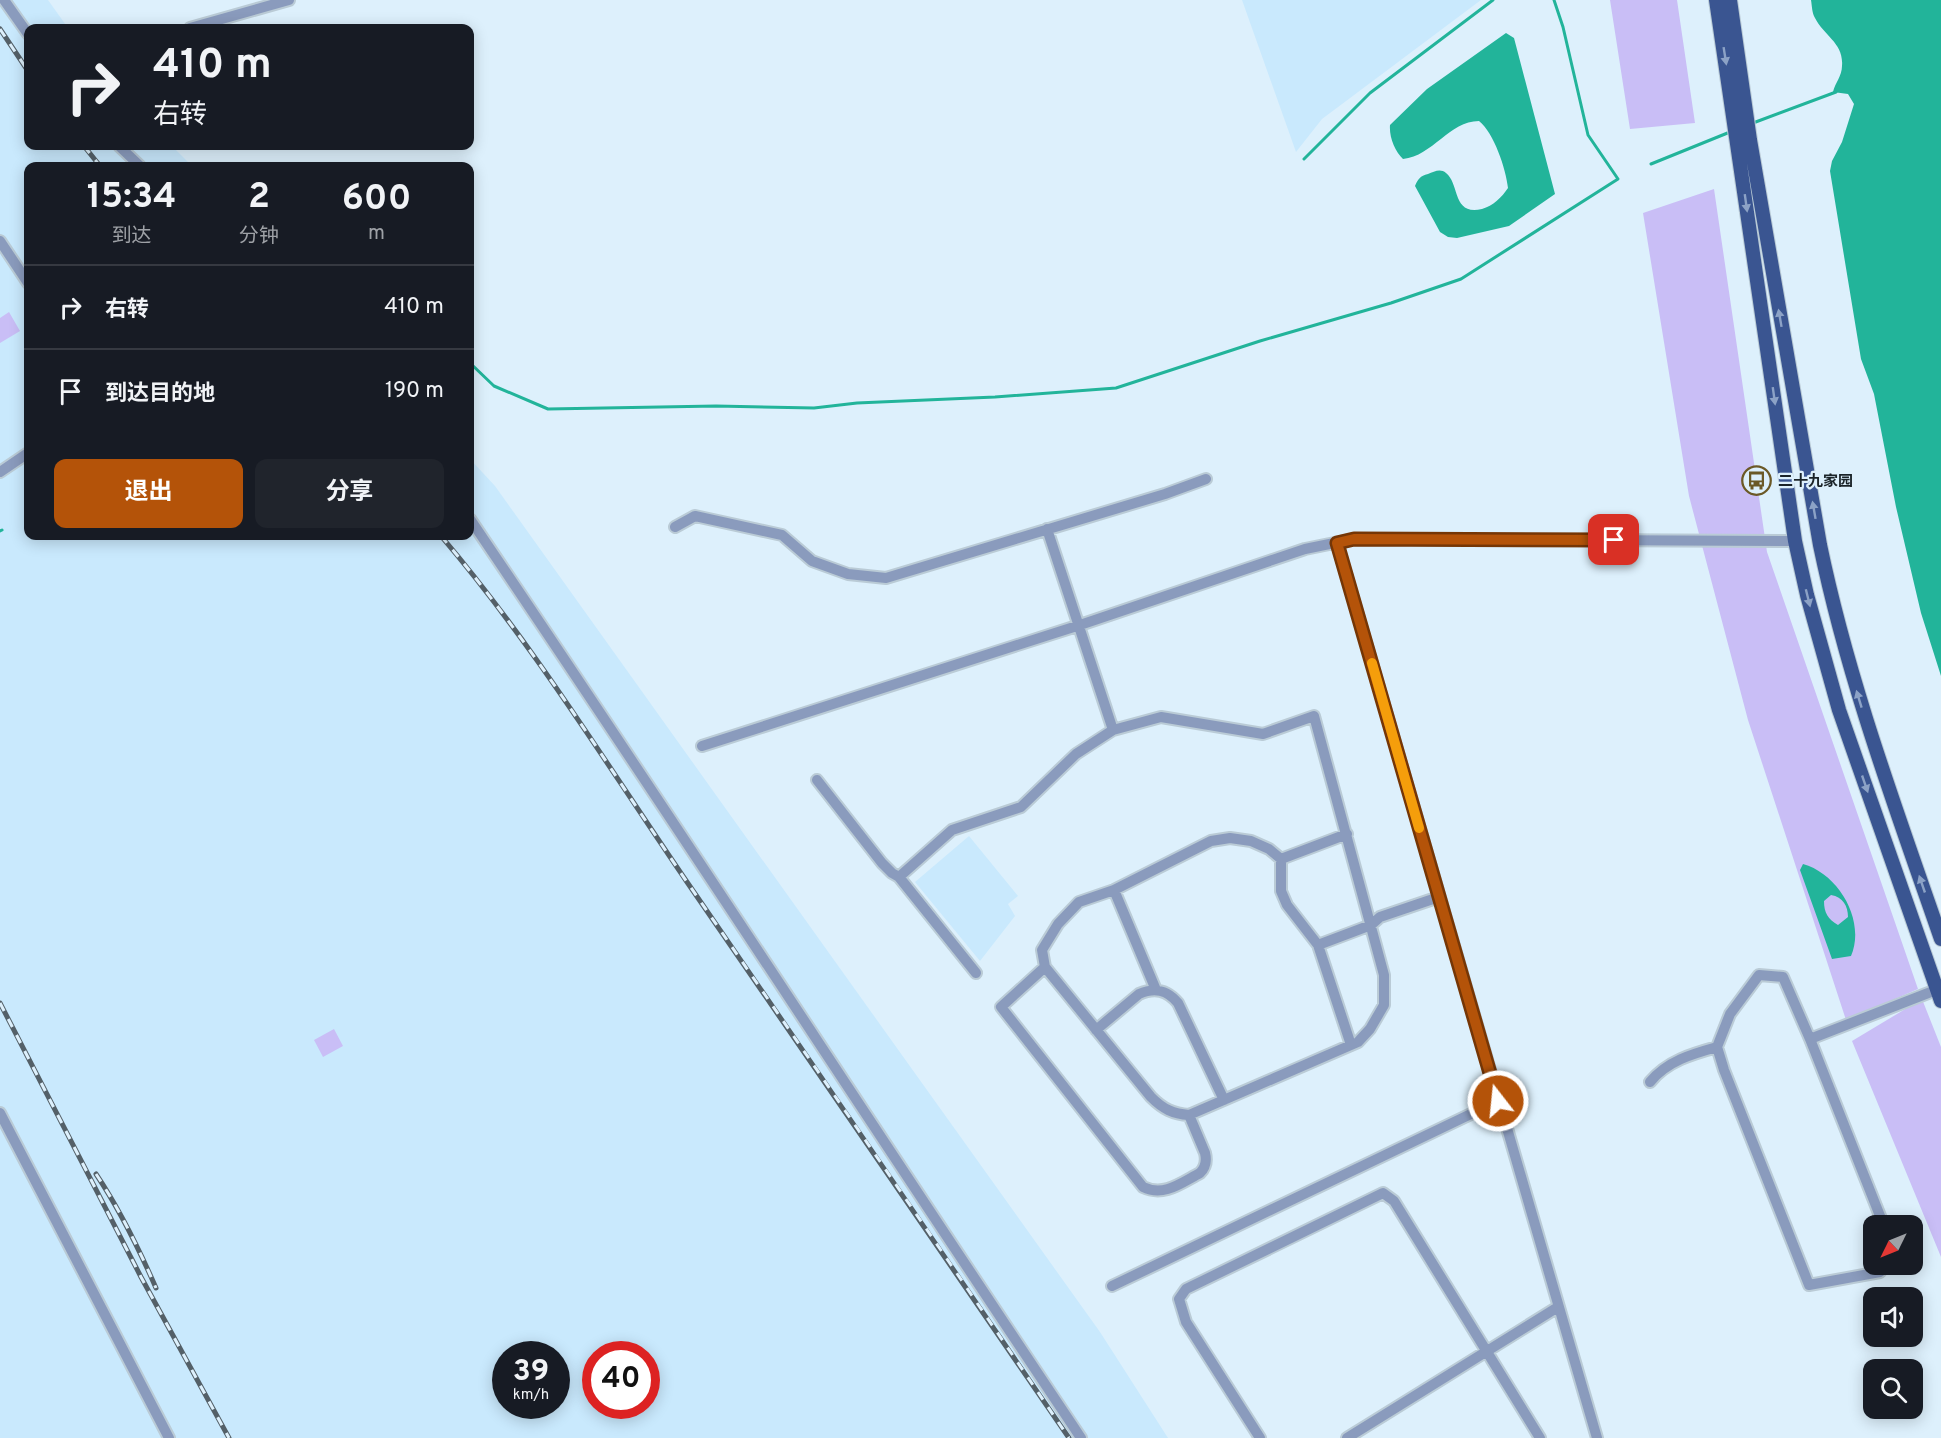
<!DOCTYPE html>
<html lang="zh">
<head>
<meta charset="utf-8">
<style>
  body { margin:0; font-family:Overpass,"Noto Sans SC",sans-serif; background:#20242c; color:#f1f3f6; height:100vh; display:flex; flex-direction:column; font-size:22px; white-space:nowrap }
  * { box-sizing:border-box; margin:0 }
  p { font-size:20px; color:#9ea1a6 }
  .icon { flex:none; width:33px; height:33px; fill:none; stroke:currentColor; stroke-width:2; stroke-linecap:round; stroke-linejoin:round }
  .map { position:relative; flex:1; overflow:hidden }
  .side { position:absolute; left:24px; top:162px; width:450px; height:378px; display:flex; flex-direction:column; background:#171b24; border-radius:12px; box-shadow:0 3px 15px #0003 }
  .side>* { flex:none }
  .hud { position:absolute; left:24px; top:24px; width:450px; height:126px; border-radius:12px; box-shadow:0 3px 15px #0003; background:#171b24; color:#f1f3f6; overflow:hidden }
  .needle { width:39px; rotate:227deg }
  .controls { position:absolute; left:1863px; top:1215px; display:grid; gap:12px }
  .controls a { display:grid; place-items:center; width:60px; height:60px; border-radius:12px; background:#171b24; box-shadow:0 3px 15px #0003; font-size:30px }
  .speed { position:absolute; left:492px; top:1341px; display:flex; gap:12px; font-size:30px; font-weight:700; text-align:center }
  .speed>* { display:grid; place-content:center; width:78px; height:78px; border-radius:50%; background:#171b24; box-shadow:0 3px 15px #0003; line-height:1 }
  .speed small { font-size:15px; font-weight:400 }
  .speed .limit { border:9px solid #d22; background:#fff; color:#111 }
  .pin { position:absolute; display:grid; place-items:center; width:51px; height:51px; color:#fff; margin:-26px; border-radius:12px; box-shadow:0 3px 9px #0006 }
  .me { position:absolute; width:66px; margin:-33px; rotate:344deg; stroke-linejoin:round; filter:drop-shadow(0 0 4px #0008) }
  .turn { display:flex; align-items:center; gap:21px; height:126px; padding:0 30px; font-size:27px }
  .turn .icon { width:78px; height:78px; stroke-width:2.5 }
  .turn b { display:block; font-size:42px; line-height:51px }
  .eta { display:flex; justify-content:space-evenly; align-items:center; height:102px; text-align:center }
  .eta b { font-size:36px; font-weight:700; line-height:42px }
  .cta { display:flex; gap:12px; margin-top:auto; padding:12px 30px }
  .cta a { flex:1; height:69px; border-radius:12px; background:#b45309; color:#fff; font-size:24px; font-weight:700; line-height:69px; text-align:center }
  .cta a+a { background:#20242c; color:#f1f3f6 }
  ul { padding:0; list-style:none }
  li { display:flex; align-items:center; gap:18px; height:84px; padding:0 30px; border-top:2px solid #363941 }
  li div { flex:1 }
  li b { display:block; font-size:22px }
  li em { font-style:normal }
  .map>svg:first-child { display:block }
  .built { fill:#c9e9fd; fill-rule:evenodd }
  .green { fill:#c9bef6 }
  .water { fill:#22b49a; fill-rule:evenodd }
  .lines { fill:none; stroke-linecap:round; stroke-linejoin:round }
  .stream { stroke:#22b49a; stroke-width:3 }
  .minor-casing { stroke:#bacbd6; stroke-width:14 }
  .major-casing { stroke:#bacbd6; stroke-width:16 }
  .minor { stroke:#8a9bbd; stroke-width:10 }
  .major { stroke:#3a5591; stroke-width:14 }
  .rail-casing { stroke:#546068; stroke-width:5 }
  .rail { stroke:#ddf0fc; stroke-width:3; stroke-dasharray:9; stroke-linecap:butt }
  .oneway { fill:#8ca2c6 }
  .route-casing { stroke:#753606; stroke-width:15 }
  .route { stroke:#b45309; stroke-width:10 }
  .slow { stroke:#f59e0b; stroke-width:10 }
  .labels { text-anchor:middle; stroke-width:4.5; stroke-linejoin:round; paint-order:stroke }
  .poi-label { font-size:15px; font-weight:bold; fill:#1a2328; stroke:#ddf0fc; text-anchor:start }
</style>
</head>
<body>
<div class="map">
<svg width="1941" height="1438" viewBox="0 0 1941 1438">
  <rect width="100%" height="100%" fill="#ddf0fc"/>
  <!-- built -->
  <path class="built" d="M0,0H48L68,28H28V146H172L192,166H28V536H470V459L495,486L1100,1332L1168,1438H0ZM506,1354H556V1406H506ZM596,1354H646V1406H596Z
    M1242,0H1481L1322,119L1296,152Z
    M969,836L1018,896L1008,904L1015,916L980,961L915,882Z"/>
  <!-- green -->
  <path class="green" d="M1610,0H1677L1695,123L1630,129Z
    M1714,189L1767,552L1918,989L1846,1020L1748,720L1689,496L1643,213Z
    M9,312L20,331L0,343V318Z
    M1922,999L1941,1047V1257L1852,1041Z
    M334,1029L343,1046L323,1057L314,1040Z"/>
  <!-- water -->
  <path class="water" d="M1811,0H1941V676L1921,613L1896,507L1874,394L1861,359L1830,171L1832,161L1842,142L1854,104L1848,94L1833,92C1835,83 1842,76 1842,66C1844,43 1824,36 1815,18C1812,13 1812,6 1811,0Z
    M1506,33L1514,38L1555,194L1509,226L1457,238L1448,237L1440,232L1415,186C1418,179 1420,176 1428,174C1434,172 1440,168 1446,173C1460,184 1452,216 1482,209C1493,206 1502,197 1508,188C1506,169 1494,133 1479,121C1449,121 1433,156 1403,159C1395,151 1389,137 1390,125L1427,89Z
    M1803,864C1839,874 1866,921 1851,956L1832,959L1800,870ZM1831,895C1843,897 1848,906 1848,917L1838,925C1828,919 1824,913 1824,901Z"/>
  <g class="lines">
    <!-- stream -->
    <path class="stream" d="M1753,123L1836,92
      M1304,159L1370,93L1493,0
      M1651,164L1730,132
      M470,363L494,386L548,409L716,406L814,408L857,403L995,397L1116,388L1260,341L1391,303L1461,279L1618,179L1588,135L1563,27L1554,0
      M0,531L2,530"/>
    <defs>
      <path id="minor" d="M4,0L28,34
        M190,28L289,0
        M119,146L140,166
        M0,241L28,283
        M0,472L28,453
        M470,519C676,823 876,1132 1081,1438
        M675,527L695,516L782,535L812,561L848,574L886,578L1165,494L1206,479
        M1047,529L1113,730
        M1337,543L1597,1438
        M702,746L1080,625L1305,549L1354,539L1795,541
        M817,780L882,863L892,873L899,877L976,973
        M1281,859V891L1287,905L1318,945L1351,1045
        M1281,859L1347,834
        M899,877L952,830L1021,807L1076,754L1113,730L1161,717L1263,734L1314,716L1384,975V1005L1370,1029L1358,1042L1189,1115C1173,1114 1163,1109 1151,1097L1045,967L1042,950L1058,924L1079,902L1114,890L1211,841L1230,838L1251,841L1269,849L1281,859
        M1114,890L1156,990
        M1318,945L1371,925L1380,917L1439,897
        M1045,967L1001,1007L1143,1187C1164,1197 1181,1183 1200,1173C1206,1167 1207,1161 1205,1153L1189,1115
        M1096,1030L1139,994C1155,987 1167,990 1178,1003L1224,1100
        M1810,1039L1936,990
        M1650,1082C1667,1061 1692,1054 1717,1047
        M0,1113L169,1438
        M1884,1226L1810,1039L1783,977L1759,975L1730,1014L1717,1047L1724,1070L1809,1285L1880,1272L1887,1264
        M1112,1286L1498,1101
        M1260,1438L1186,1322L1179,1299L1186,1289L1383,1193L1394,1201L1540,1438
        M1347,1438L1558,1307"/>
      <path id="major" d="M1716,0L1795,541L1807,595L1839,710L1941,1001
        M1730,0L1750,140L1820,545C1848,680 1896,809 1941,939"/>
    </defs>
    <!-- minor casing -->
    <use href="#minor" class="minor-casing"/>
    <!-- major casing -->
    <use href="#major" class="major-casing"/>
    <!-- minor -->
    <use href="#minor" class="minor"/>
    <!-- major -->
    <use href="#major" class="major"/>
    <defs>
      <path id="rail" d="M0,29L28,71
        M84,146L100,166
        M441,536C533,644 607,765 687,882C815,1067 943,1252 1069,1438
        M0,1003L141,1277L229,1438
        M96,1174C120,1210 139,1249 156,1288"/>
    </defs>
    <!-- rail casing -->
    <use href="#rail" class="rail-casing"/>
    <!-- rail -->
    <use href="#rail" class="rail"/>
  </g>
  <!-- one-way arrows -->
  <defs><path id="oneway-solid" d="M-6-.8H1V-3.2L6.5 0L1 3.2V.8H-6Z" transform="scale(1.5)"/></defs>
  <g class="oneway">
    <use href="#oneway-solid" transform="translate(1725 56) rotate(81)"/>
    <use href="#oneway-solid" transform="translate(1746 203) rotate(82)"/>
    <use href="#oneway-solid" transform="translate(1780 318) rotate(-100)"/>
    <use href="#oneway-solid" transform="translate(1774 396) rotate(82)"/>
    <use href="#oneway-solid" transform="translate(1814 510) rotate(-100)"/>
    <use href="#oneway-solid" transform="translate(1808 598) rotate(76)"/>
    <use href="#oneway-solid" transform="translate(1859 699) rotate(-107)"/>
    <use href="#oneway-solid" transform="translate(1865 784) rotate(71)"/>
    <use href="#oneway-solid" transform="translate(1922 884) rotate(-109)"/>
  </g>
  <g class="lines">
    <defs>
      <path id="route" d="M1498,1101L1337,543L1354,539L1614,540"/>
    </defs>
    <!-- route casing -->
    <use href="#route" class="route-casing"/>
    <!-- route -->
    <use href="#route" class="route"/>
    <!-- slow -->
    <path class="slow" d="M1372,663L1419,828"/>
  </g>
  <!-- icons -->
  <defs>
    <symbol id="bus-ring" viewBox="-11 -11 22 22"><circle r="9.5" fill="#ddf0fc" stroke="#6b5927" stroke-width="1.5"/><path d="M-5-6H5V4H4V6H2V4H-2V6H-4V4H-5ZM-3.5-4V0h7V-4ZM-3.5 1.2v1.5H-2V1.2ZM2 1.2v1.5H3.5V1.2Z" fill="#6b5927"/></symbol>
  </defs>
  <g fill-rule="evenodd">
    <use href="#bus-ring" x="1740" y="464" width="33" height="33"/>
  </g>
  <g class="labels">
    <!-- poi labels -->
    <g class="poi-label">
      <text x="1778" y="486">二十九家园</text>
    </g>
  </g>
</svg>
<div class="controls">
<a><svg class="needle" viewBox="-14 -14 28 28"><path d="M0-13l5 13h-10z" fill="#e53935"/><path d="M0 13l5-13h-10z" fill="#9ea1a6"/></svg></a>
<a><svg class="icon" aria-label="sound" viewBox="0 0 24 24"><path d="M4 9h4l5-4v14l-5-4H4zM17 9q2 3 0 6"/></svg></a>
<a><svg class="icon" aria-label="search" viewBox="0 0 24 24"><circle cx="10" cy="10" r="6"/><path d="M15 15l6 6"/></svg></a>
</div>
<div class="speed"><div>39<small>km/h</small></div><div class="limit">40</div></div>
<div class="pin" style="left:1614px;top:540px;background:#d93025"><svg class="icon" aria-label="arrive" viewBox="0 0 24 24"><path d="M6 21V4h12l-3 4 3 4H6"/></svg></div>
<svg class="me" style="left:1498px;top:1101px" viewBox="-20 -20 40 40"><circle r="17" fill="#b45309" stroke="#fff" stroke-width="3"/><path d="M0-11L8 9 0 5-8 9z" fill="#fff"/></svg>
<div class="hud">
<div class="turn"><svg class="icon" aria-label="right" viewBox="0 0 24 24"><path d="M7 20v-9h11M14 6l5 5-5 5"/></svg><div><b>410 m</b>右转</div></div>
</div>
<section class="side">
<div class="eta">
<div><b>15:34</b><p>到达</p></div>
<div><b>2</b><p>分钟</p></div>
<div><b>600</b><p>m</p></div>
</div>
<ul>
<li><svg class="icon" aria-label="right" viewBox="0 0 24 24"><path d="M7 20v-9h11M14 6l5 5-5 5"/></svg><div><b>右转</b></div><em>410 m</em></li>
<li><svg class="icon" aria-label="arrive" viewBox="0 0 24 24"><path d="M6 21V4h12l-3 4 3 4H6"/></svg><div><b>到达目的地</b></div><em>190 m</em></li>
</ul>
<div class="cta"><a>退出</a><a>分享</a></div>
</section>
</div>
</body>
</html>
